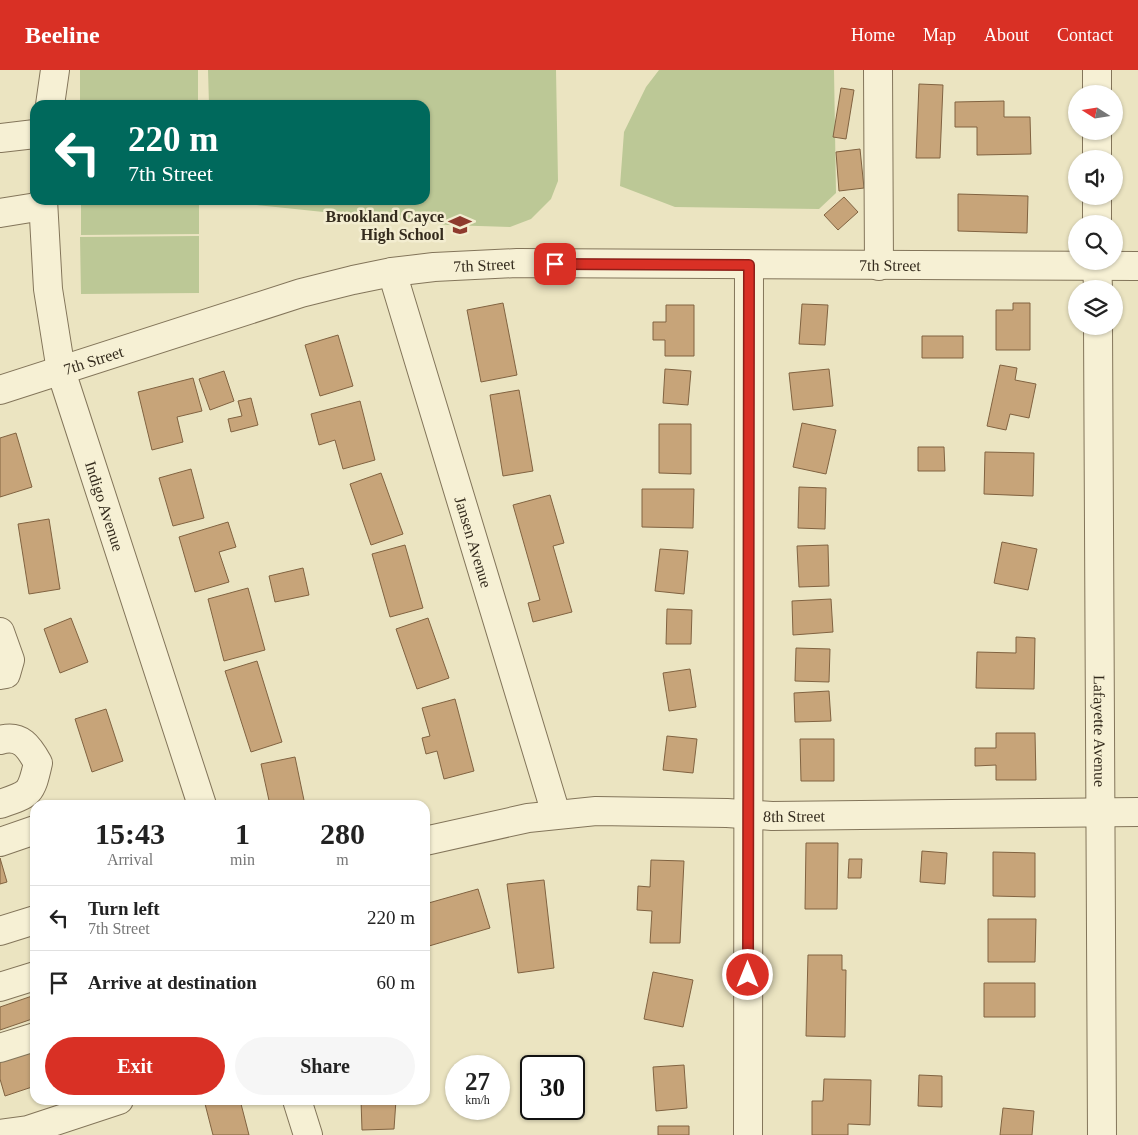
<!DOCTYPE html>
<html lang="en">
<head>
<meta charset="utf-8">
<style>
  body { margin:0; font-family:"Times New Roman",serif; background:#f6f6f6; color:#222; height:100vh; display:flex; flex-direction:column; font-size:19px; white-space:nowrap }
  * { box-sizing:border-box; margin:0 }
  p { font-size:16px; color:#767676 }
  .icon { flex:none; width:28px; height:28px; fill:none; stroke:currentColor; stroke-width:2; stroke-linecap:round; stroke-linejoin:round }
  .map { position:relative; flex:1; overflow:hidden }
  .side { position:absolute; left:30px; top:730px; width:400px; height:305px; display:flex; flex-direction:column; background:#fff; border-radius:15px; box-shadow:0 1px 4px #0004 }
  .side>* { flex:none }
  .top-card { position:absolute; left:30px; top:30px; width:400px; height:105px; border-radius:15px; box-shadow:0 1px 4px #0004; background:#00695c; color:#fff; overflow:hidden }
  .needle { width:32px; rotate:282deg }
  .fabs { position:absolute; left:1068px; top:15px; display:grid; gap:10px }
  .fabs a { display:grid; place-items:center; width:55px; height:55px; border-radius:50%; background:#fff; box-shadow:0 1px 4px #0004; font-size:25px }
  .speed { position:absolute; left:445px; top:985px; display:flex; gap:10px; font-size:25px; font-weight:700; text-align:center }
  .speed>* { display:grid; place-content:center; width:65px; height:65px; border-radius:50%; background:#fff; box-shadow:0 1px 4px #0004; line-height:1 }
  .speed small { font-size:12px; font-weight:400 }
  .speed .limit { border:2px solid #111; border-radius:8px; background:#fff; color:#111 }
  .pin { position:absolute; display:grid; place-items:center; width:42px; height:42px; color:#fff; margin:-21px; border-radius:10px; box-shadow:0 2px 8px #0006 }
  .me { position:absolute; width:55px; margin:-28px; rotate:0deg; stroke-linejoin:round; filter:drop-shadow(0 0 4px #0008) }
  .turn { display:flex; align-items:center; gap:18px; height:105px; padding:0 15px; font-size:22px }
  .turn .icon { width:65px; height:65px; stroke-width:2.5 }
  .turn b { display:block; font-size:35px; line-height:42px }
  .eta { display:flex; justify-content:space-evenly; align-items:center; height:85px; text-align:center }
  .eta b { font-size:30px; font-weight:800; line-height:35px }
  .action { display:flex; gap:10px; margin-top:auto; padding:10px 15px }
  .action a { flex:1; height:58px; border-radius:30px; background:#d93025; color:#fff; font-size:20px; font-weight:800; line-height:58px; text-align:center }
  .action a+a { background:#f6f6f6; color:#222 }
  ul { padding:0; list-style:none }
  li { display:flex; align-items:center; gap:15px; height:65px; padding:0 15px; border-top:1px solid #e0e0e0 }
  li div { flex:1 }
  li b { display:block; font-size:19px }
  li em { font-style:normal }
  header { display:flex; align-items:center; gap:30px; box-sizing:border-box; height:70px; padding:0 25px; background:#d93025; color:#fff }
  header strong { font-size:24px }
  nav { display:flex; gap:28px; margin-inline-start:auto; font-size:18px }
  .map>svg:first-child { display:block }
  .green { fill:#bcc896 }
  .building { fill:#c7a479; stroke:#816341 }
  .lines { fill:none; stroke-linecap:round; stroke-linejoin:round }
  .minor-casing { stroke:#83755a; stroke-width:30 }
  .minor { stroke:#f6f0d4; stroke-width:28 }
  .route-casing { stroke:#8d1f18; stroke-width:12 }
  .route { stroke:#d93025; stroke-width:9 }
  .labels { text-anchor:middle; stroke-width:5; stroke-linejoin:round; paint-order:stroke }
  .poi-label { font-size:16px; font-weight:bold; fill:#342b1d; stroke:#f3edd0; text-anchor:end }
  .street-label { font-size:16px; fill:#342b1d; stroke:#f3edd0 }
</style>
</head>
<body>
<header>
<strong>Beeline</strong>
<nav><a>Home</a><a>Map</a><a>About</a><a>Contact</a></nav>
</header>
<div class="map">
<svg width="1138" height="1065" viewBox="0 0 1138 1065">
  <rect width="100%" height="100%" fill="#ebe4c1"/>
  <!-- green -->
  <path class="green" d="M80,0H198V35H80Z
    M208,0H556L558,111L551,129L531,149L510,157L448,155L219,131L425,130V35H209Z
    M659,0H834L836,123L819,139L675,137L620,116L624,62L646,17Z
    M81,130H199V164L81,165Z
    M199,166V223L81,224L80,167Z"/>
  <!-- building -->
  <path class="building" d="M919,14L943,15L940,88H916Z
    M841,18L854,20L846,69L833,67Z
    M1004,31V47H1030L1031,84L977,85V57H955V32Z
    M860,79L864,118L839,121L836,82Z
    M958,124L1028,126L1027,163L958,161Z
    M844,127L858,142L838,160L824,145Z
    M503,233L517,305L481,312L467,240Z
    M1013,233H1030V280H996V240H1013Z
    M802,234L828,235L825,275L799,274Z
    M666,235H694V286H665V270H653V252H666Z
    M338,265L353,316L320,326L305,275Z
    M922,266H963V288H922Z
    M1000,295L1017,298L1015,310L1036,314L1029,348L1010,344L1006,360L987,356Z
    M665,299L691,301L688,335L663,333Z
    M829,299L833,336L793,340L789,303Z
    M224,301L234,331L210,340L199,309Z
    M193,308L202,341L177,347L183,372L152,380L138,322Z
    M519,320L533,401L503,406L490,325Z
    M251,328L258,355L231,362L228,349L242,346L238,331Z
    M360,331L375,390L343,399L335,370L319,375L311,344Z
    M802,353L836,360L826,404L793,397Z
    M659,354H691V404L659,403Z
    M16,363L32,417L0,427V368Z
    M918,377H944L945,401H918Z
    M985,382L1034,383L1033,426L984,424Z
    M191,399L204,448L173,456L159,408Z
    M381,403L403,464L371,475L350,414Z
    M799,417L826,418L825,459L798,458Z
    M642,419H694L693,458L642,457Z
    M550,425L564,473L553,476L572,542L533,552L528,533L540,530L513,435Z
    M49,449L60,519L29,524L18,454Z
    M228,452L236,477L219,482L229,512L195,522L179,467Z
    M1002,472L1037,479L1028,520L994,513Z
    M405,475L423,538L390,547L372,484Z
    M828,475L829,516L799,517L797,476Z
    M660,479L688,481L684,524L655,521Z
    M303,498L309,525L275,532L269,506Z
    M248,518L265,580L224,591L208,529Z
    M831,529L833,562L793,565L792,531Z
    M667,539L692,540L691,574H666Z
    M71,548L88,592L60,603L44,559Z
    M428,548L449,608L417,619L396,559Z
    M1016,567L1035,568L1034,619L976,618L977,582L1016,583Z
    M796,578L830,579L829,612L795,611Z
    M257,591L282,672L251,682L225,601Z
    M690,599L696,637L669,641L663,603Z
    M829,621L831,651L795,652L794,623Z
    M455,629L474,701L444,709L437,681L426,684L422,668L430,666L422,638Z
    M106,639L123,691L92,702L75,649Z
    M996,663H1035L1036,710H996V695L975,696V678H996Z
    M667,666L697,669L693,703L663,700Z
    M800,669H834V711H801Z
    M295,687L305,735H270L261,694Z
    M806,773H838L837,839H805Z
    M922,781L947,783L945,814L920,812Z
    M993,782L1035,783V827L993,826Z
    M0,788L7,812L0,814Z
    M849,789H862L861,808H848Z
    M651,790L684,791L680,873H650L652,841L637,840L638,816L650,817Z
    M544,810L554,898L518,903L507,814Z
    M478,819L490,858L429,876L425,863V834Z
    M988,849H1036L1035,892H988Z
    M808,885H842V900H846L845,967L806,966Z
    M653,902L693,910L683,957L644,949Z
    M984,913H1035V947H984Z
    M35,925V948L0,960V937Z
    M35,974V1016L5,1026L0,1009V985Z
    M684,995L687,1038L656,1041L653,997Z
    M919,1005L942,1006V1037L918,1036Z
    M824,1009L871,1010L870,1055L848,1054V1065H812V1031H823Z
    M204,1030H240L249,1065H213Z
    M361,1030H396L394,1059L362,1060Z
    M1003,1038L1034,1041L1032,1065H1000Z
    M658,1056H689V1065H658Z"/>
  <g class="lines">
    <defs>
      <g id="minor">
        <path d="M878,0L879,196"/>
        <path d="M1097,0V24"/>
        <path d="M50,35L55,0"/>
        <path d="M1097,61V89"/>
        <path d="M0,68L35,64"/>
        <path d="M1097,126V154"/>
        <path id="s1" d="M43,130L48,219L61,301L202,735"/>
        <path d="M0,143L43,136"/>
        <path d="M1097,191L1098,219"/>
        <path id="s2" d="M392,202L556,744"/>
        <path id="s3" d="M1098,256L1102,1065"/>
        <path id="s4" d="M0,320L301,223L353,210L392,202L434,197L517,193L1138,196"/>
        <path d="M0,562L10,590L6,604L0,605"/>
        <path d="M0,670C21,664 29,677 38,693C31,724 30,724 0,734"/>
        <path id="s5" d="M425,771L528,748L596,741L727,743L772,746L1138,742"/>
        <path d="M0,772L35,760"/>
        <path d="M0,861L35,850"/>
        <path d="M0,917L35,906"/>
        <path d="M0,978L35,967"/>
        <path d="M297,1030L308,1065"/>
        <path d="M0,1064L28,1060L119,1030"/>
        <path d="M748,1065L749,195"/>
      </g>
    </defs>
    <!-- minor casing -->
    <use href="#minor" class="minor-casing"/>
    <!-- minor -->
    <use href="#minor" class="minor"/>
  </g>
  <g class="lines">
    <defs>
      <path id="route" d="M555,194L749,195L748,905"/>
    </defs>
    <!-- route casing -->
    <use href="#route" class="route-casing"/>
    <!-- route -->
    <use href="#route" class="route"/>
  </g>
  <!-- icons -->
  <defs>
    <symbol id="school-bare" viewBox="-9 -9 18 18"><path d="M0-5L7-2L0 1L-7-2ZM-4 1L0 2.5L4 1V4Q0 6-4 4Z" fill="#8e3a2e" stroke="#f3edd0" stroke-width="2.5" paint-order="stroke"/></symbol>
  </defs>
  <g fill-rule="evenodd">
    <use href="#school-bare" x="444" y="139" width="32" height="32"/>
  </g>
  <g class="labels">
    <!-- poi labels -->
    <g class="poi-label">
      <text x="444" y="152">Brookland Cayce<tspan x="444" dy="18">High School</tspan></text>
    </g>
    <!-- street labels -->
    <g class="street-label">
      <text dy="6" stroke="none"><textPath href="#s4" startOffset="502">7th Street</textPath></text>
      <text dy="6" stroke="none"><textPath href="#s4" startOffset="908">7th Street</textPath></text>
      <text dy="6" stroke="none"><textPath href="#s4" startOffset="98">7th Street</textPath></text>
      <text dy="6" stroke="none"><textPath href="#s1" startOffset="314">Indigo Avenue</textPath></text>
      <text dy="6" stroke="none"><textPath href="#s2" startOffset="282">Jansen Avenue</textPath></text>
      <text dy="6" stroke="none"><textPath href="#s3" startOffset="405">Lafayette Avenue</textPath></text>
      <text dy="6" stroke="none"><textPath href="#s5" startOffset="372">8th Street</textPath></text>
    </g>
  </g>
</svg>
<div class="fabs">
<a><svg class="needle" viewBox="-14 -14 28 28"><path d="M0-13l5 13h-10z" fill="#e53935"/><path d="M0 13l5-13h-10z" fill="#767676"/></svg></a>
<a><svg class="icon" aria-label="sound" viewBox="0 0 24 24"><path d="M4 9h4l5-4v14l-5-4H4zM17 9q2 3 0 6"/></svg></a>
<a><svg class="icon" aria-label="search" viewBox="0 0 24 24"><circle cx="10" cy="10" r="6"/><path d="M15 15l6 6"/></svg></a>
<a><svg class="icon" aria-label="layers" viewBox="0 0 24 24"><path d="M12 4l9 5-9 5-9-5zM3 14l9 5 9-5"/></svg></a>
</div>
<div class="speed"><div>27<small>km/h</small></div><div class="limit">30</div></div>
<div class="pin" style="left:555px;top:194px;background:#d93025"><svg class="icon" aria-label="arrive" viewBox="0 0 24 24"><path d="M6 21V4h12l-3 4 3 4H6"/></svg></div>
<svg class="me" style="left:748px;top:905px" viewBox="-20 -20 40 40"><circle r="17" fill="#d93025" stroke="#fff" stroke-width="3"/><path d="M0-11L8 9 0 5-8 9z" fill="#fff"/></svg>
<div class="top-card">
<div class="turn"><svg class="icon" aria-label="left" viewBox="0 0 24 24"><path d="M17 20v-9H6M10 6l-5 5 5 5"/></svg><div><b>220 m</b>7th Street</div></div>
</div>
<section class="side">
<div class="eta">
<div><b>15:43</b><p>Arrival</p></div>
<div><b>1</b><p>min</p></div>
<div><b>280</b><p>m</p></div>
</div>
<ul>
<li><svg class="icon" aria-label="left" viewBox="0 0 24 24"><path d="M17 20v-9H6M10 6l-5 5 5 5"/></svg><div><b>Turn left</b><p>7th Street</p></div><em>220 m</em></li>
<li><svg class="icon" aria-label="arrive" viewBox="0 0 24 24"><path d="M6 21V4h12l-3 4 3 4H6"/></svg><div><b>Arrive at destination</b></div><em>60 m</em></li>
</ul>
<div class="action"><a>Exit</a><a>Share</a></div>
</section>
</div>
</body>
</html>
